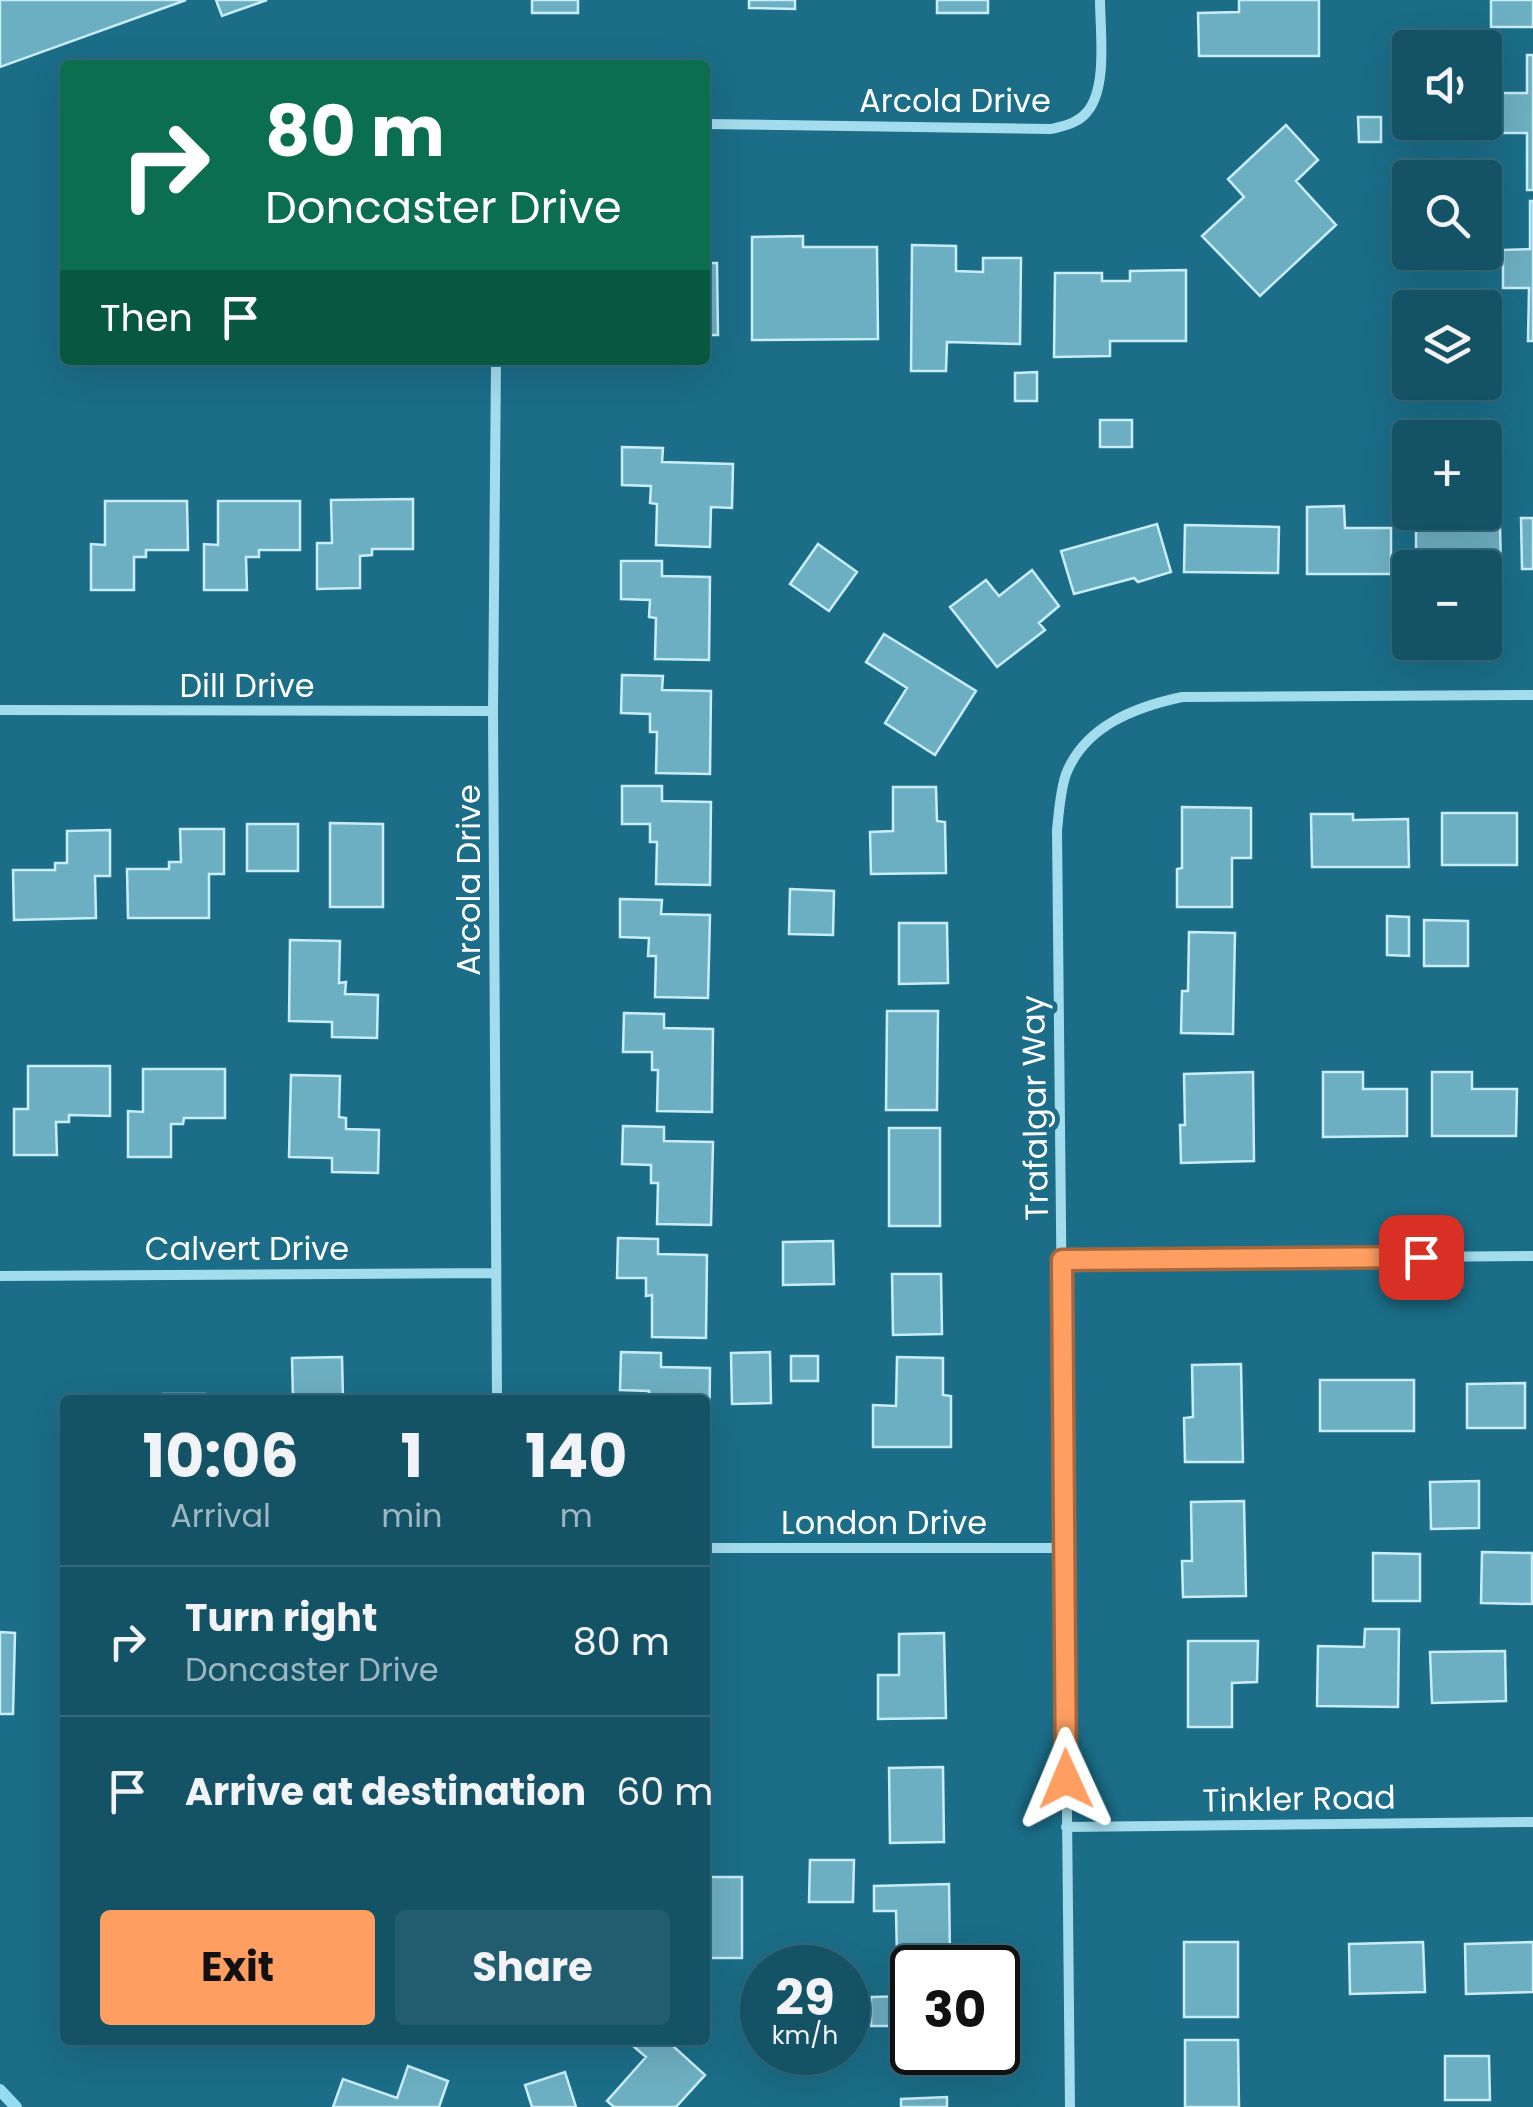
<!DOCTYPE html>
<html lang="en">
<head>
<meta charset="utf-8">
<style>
  body { margin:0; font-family:Poppins,sans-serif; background:#215c6f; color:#f1f3f6; height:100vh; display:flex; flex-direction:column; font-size:38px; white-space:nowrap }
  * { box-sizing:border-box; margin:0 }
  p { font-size:32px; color:#9db6bf }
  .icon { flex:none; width:55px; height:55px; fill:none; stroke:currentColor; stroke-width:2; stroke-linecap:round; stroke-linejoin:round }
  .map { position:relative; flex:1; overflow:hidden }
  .sheet { position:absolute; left:60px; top:1395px; width:650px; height:650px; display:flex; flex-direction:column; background:#145266; border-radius:10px; box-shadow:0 10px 40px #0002,0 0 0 2px #33697a }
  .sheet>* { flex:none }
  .banner { position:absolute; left:60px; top:60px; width:650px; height:305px; border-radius:10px; box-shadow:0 10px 40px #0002,0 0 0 2px #33697a; background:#0b6e4f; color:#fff; overflow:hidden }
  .buttons { position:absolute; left:1392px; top:30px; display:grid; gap:20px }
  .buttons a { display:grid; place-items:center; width:110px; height:110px; border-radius:10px; background:#145266; box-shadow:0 10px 40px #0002,0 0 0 2px #33697a; font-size:50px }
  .speed { position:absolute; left:740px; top:1945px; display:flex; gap:20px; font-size:50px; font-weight:700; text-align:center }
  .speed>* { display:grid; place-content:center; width:130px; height:130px; border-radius:50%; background:#145266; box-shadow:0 10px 40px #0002,0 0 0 2px #33697a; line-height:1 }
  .speed small { font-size:25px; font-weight:400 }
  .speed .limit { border:5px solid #111; border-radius:15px; background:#fff; color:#111 }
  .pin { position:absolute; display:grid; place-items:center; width:85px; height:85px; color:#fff; margin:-42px; border-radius:20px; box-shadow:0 5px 15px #0006 }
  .me { position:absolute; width:110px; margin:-55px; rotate:359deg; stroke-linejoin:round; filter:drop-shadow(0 0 8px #0008) }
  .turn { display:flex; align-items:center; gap:35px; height:210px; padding:0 40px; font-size:45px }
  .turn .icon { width:130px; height:130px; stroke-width:2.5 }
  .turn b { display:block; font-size:70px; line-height:85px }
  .then { display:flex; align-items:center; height:95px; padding:0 40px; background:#0003; gap:20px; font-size:38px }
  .eta { display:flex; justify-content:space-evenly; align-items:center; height:170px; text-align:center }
  .eta b { font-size:60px; font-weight:700; line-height:70px }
  .cta { display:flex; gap:20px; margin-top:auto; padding:20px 40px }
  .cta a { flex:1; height:115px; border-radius:10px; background:#fe9e60; color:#111; font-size:40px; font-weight:700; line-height:115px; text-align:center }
  .cta a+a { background:#215c6f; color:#f1f3f6 }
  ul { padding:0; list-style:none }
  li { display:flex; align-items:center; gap:30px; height:150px; padding:0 40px; border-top:2px solid #33697a }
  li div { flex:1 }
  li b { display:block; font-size:38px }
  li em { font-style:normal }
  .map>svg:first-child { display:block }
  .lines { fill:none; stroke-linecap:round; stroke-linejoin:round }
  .stream { stroke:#96dbef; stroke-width:12 }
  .building { fill:#6dafc2; stroke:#c9eef9; stroke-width:2.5 }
  .minor { stroke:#a3dcec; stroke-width:10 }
  .route-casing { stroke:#a5673e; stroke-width:25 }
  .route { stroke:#fe9e60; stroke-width:18 }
  .labels { text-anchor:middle; stroke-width:10; stroke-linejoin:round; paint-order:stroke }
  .street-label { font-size:32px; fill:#fff; stroke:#1b6d88 }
</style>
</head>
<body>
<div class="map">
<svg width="1533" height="2107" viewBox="0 0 1533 2107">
  <rect width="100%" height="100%" fill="#1b6d88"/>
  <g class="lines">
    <!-- stream -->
    <path class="stream" d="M0,2090L16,2107"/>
  </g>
  <!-- building -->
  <path class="building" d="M0,0H186L0,67Z
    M216,0H267L222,16Z
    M532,0H578V13H532Z
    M749,0H795V9L749,8Z
    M937,0H988V13H937Z
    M1239,0H1319V56H1199L1198,13L1239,12Z
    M1491,0H1533V27H1491Z
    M1527,55H1533V190H1527V133H1501V93H1527Z
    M1410,75V103H1398L1397,76Z
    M1358,117H1381V142H1359Z
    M1286,125L1318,160L1296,181L1336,225L1260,296L1202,236L1244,197L1228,179Z
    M1530,201H1533V341H1528L1529,288H1503V250L1530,249Z
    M803,236V247H877L878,339L752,340V237Z
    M912,245L956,246V271L983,272V258H1021L1020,344L947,342L946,371H911Z
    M705,263H717L718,335H705Z
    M1186,270V341H1110V356L1054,357L1055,273H1102V281H1130V271Z
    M1037,372V401H1015V373Z
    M1100,420H1132V447H1100Z
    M622,447L663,448L662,462L733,464L732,508L711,507L710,547L656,545L657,504L650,503L651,486L622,485Z
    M413,499V549H372V555L360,556V588L317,589V543H332L331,500Z
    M105,501H187L188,550H146V557H134V590H91V544L105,545Z
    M218,501H300V550H259V557H246L247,590H204V544L218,545Z
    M1344,506L1345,528H1391V574H1307V507Z
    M1416,512H1454V525H1500L1501,570H1485V568H1416Z
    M1521,518H1533V569H1522Z
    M1157,524L1171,572L1138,582L1134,578L1074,594L1061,551Z
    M1185,525L1279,527L1278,573L1184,572Z
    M818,544L857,572L829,611L790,584Z
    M621,561H662V576L710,577L709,660L655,659L656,618L649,617L650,600L621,599Z
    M1032,570L1059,606L1039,623L1045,630L997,667L950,607L986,580L999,596Z
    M884,634L976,691L935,755L885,723L907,688L866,662Z
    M622,675L663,676L662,690L711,691L710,774L656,773L657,732H650V714L621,713Z
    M622,786H662V801L711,802L710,885L656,884L657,842H650V824H622Z
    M893,787H936L937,821L945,822L946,873L871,874L870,832L893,831Z
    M1182,807L1251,808V858H1232V907H1177V869L1182,868Z
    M1442,813H1517V865H1442Z
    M1311,814H1353V820L1408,819L1409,867H1312Z
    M330,823L383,824V907H330Z
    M247,824H298V871H247Z
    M180,829H224V874H209V918H128L127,869H169V862H181Z
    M110,830V876H95L96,918L14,920L13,870H55V863H67V831Z
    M790,889L834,891L833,935L789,934Z
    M620,899L662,900L661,914L710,915L708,998L655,997L656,956H648L649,938L620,937Z
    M1387,916L1409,917V956L1387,955Z
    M1424,920L1468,921V966H1424Z
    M899,923H947L948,983L899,984Z
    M1189,932L1235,933L1233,1034L1181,1033L1182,991H1188Z
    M290,940L340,941L339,983L346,982L345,994L378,995L377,1038L332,1037V1022L289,1021Z
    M887,1011H938L937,1110H886Z
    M624,1013L664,1014V1028L713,1029L712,1112L657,1111L658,1070H652V1052H623Z
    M28,1066H110V1116L69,1115V1122H56L57,1155H14V1109H28Z
    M143,1069H225V1118H184L183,1124H171V1157H128V1111L143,1112Z
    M1253,1072L1254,1161L1181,1163L1180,1125H1185L1184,1074Z
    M1323,1072H1363V1089H1407V1136L1323,1137Z
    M1432,1072H1472V1089H1517L1516,1136H1432Z
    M291,1075L340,1076L339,1117L346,1118V1129L379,1130L378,1173L332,1172V1158L289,1157Z
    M623,1126L664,1127V1141L713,1142L711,1225L657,1224L658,1183H651V1165L622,1164Z
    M889,1128H940V1226H889Z
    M618,1238L658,1239V1254L707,1255L706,1338L652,1337V1295L646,1296V1278H617Z
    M833,1241L834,1284L783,1285V1242Z
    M892,1274H941L942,1334L893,1335Z
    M621,1352L661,1353V1367L710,1368L709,1451H705V1400H649V1391L620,1390Z
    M770,1352L771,1403L732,1404L731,1353Z
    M791,1356H818V1381H791Z
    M342,1357L343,1399L350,1398V1400H293L292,1358Z
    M897,1357L943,1358V1395L951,1396V1447H873V1405L896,1406Z
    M1241,1364L1243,1462H1185L1184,1418L1193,1417L1192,1365Z
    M1320,1380H1414V1431H1320Z
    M1525,1383V1428H1467V1384Z
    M163,1394H205V1400H163Z
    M1479,1481V1528L1431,1529L1430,1482Z
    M1244,1501L1246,1596L1183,1597L1182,1561H1192L1191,1502Z
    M1482,1552L1532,1553V1604L1481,1603Z
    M1373,1553L1420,1554V1601H1373Z
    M1365,1629H1399L1398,1707L1317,1706L1318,1646L1364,1647Z
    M0,1632L15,1633L13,1714H0Z
    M944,1633L946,1718L878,1719V1675H899V1634Z
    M1188,1641H1258L1257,1682L1232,1683V1727H1188Z
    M1505,1651L1506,1701L1432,1703L1430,1652Z
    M705,1763H708V1844H705Z
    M943,1767L944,1842L890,1843L889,1768Z
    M810,1860H854L853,1902H809Z
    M705,1877H742V1958H705Z
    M949,1884L950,1957L897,1958L896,1911H874V1886Z
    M1184,1942H1238V2017H1184Z
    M1423,1942L1425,1992L1350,1994L1349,1944Z
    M1533,1942V1992L1466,1994L1465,1944Z
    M912,1996V2052H948V2069L894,2070V2026H871V1997Z
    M626,2040H680L674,2047L705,2075L676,2107H614L607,2101L646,2057Z
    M1185,2040H1238L1239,2107H1185Z
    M1445,2056H1489L1490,2100H1445Z
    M408,2066L448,2081L439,2107H333L343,2079L397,2098Z
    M565,2072L576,2107H532L525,2085Z
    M947,2097V2107H901V2099Z"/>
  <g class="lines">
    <!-- minor -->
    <path class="minor" d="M705,124L1051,129C1064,126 1078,123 1087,112C1108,88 1100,30 1100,0
      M496,360L493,711L497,1400
      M0,710L493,711
      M1062,1260L1533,1256
      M0,1276L495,1273
      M705,1548H1064
      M1066,1827L1533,1822
      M1070,2107L1057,830C1059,812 1060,792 1066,774C1085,726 1135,707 1182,697L1533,695"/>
  </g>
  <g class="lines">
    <defs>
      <path id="route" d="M1066,1779L1062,1260L1421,1257"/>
    </defs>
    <!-- route casing -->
    <use href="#route" class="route-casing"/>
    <!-- route -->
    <use href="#route" class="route"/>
  </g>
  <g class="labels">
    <!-- street labels -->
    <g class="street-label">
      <text x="955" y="112">Arcola Drive</text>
      <text x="247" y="697">Dill Drive</text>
      <text transform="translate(469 880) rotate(-90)" y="11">Arcola Drive</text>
      <text transform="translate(1035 1108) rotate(-91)" y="11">Trafalgar Way</text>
      <text x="247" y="1260">Calvert Drive</text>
      <text x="884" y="1534">London Drive</text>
      <text transform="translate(1299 1799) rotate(-1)" y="11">Tinkler Road</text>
    </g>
  </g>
</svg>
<div class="buttons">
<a><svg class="icon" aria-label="sound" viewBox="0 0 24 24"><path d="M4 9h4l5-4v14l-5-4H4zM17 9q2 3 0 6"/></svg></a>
<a><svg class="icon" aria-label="search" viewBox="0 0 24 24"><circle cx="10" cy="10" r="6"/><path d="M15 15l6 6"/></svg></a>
<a><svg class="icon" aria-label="layers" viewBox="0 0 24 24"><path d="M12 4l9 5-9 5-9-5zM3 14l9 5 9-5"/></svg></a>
<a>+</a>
<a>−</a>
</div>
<div class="speed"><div>29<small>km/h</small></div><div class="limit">30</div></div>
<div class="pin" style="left:1421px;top:1257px;background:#d93025"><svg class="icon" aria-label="arrive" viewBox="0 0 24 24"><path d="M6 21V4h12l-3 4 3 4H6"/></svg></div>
<svg class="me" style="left:1066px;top:1779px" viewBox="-20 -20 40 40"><path d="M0-17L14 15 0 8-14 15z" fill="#fe9e60" stroke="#fff" stroke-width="4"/></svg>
<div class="banner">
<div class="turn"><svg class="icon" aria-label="right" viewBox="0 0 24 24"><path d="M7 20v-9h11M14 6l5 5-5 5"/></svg><div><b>80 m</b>Doncaster Drive</div></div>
<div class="then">Then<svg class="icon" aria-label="arrive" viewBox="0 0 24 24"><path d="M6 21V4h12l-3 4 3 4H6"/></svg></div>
</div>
<section class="sheet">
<div class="eta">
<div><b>10:06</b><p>Arrival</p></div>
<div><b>1</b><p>min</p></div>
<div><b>140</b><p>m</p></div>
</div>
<ul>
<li><svg class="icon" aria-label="right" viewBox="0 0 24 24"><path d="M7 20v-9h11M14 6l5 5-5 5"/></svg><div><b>Turn right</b><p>Doncaster Drive</p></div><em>80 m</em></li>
<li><svg class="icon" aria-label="arrive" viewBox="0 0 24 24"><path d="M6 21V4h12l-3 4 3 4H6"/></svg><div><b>Arrive at destination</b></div><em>60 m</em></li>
</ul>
<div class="cta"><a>Exit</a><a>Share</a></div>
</section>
</div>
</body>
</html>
